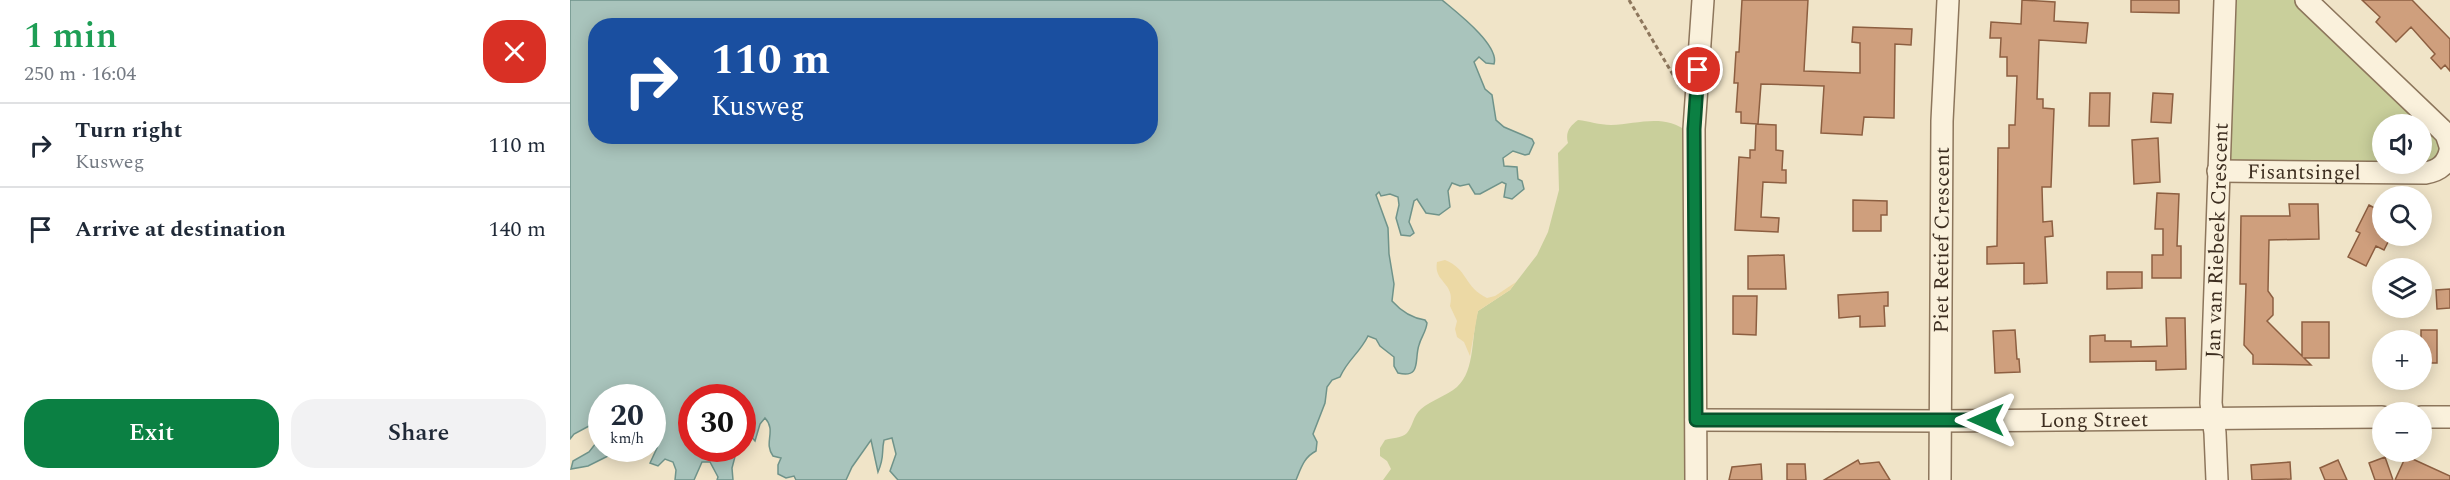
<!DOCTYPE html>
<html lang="en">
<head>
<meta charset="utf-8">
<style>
  body { margin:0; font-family:Spectral,serif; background:#f2f2f3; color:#1f2937; height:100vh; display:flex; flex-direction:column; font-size:22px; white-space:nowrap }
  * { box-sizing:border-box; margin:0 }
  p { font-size:20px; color:#747a83 }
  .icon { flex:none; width:33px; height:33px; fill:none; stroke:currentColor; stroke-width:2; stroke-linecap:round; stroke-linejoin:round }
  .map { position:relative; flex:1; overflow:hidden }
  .details { display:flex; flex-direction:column; background:#fff; width:570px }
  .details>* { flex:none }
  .top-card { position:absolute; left:18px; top:18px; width:570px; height:126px; border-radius:24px; box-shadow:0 3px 15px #0003; background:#1a4fa0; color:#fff; overflow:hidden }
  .controls { position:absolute; left:1802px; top:114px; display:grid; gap:12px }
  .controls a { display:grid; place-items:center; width:60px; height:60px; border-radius:50%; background:#fff; box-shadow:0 3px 15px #0003; font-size:30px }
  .speed { position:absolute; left:18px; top:384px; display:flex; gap:12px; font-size:30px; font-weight:700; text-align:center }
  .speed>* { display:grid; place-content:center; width:78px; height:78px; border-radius:50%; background:#fff; box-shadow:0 3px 15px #0003; line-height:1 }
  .speed small { font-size:15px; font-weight:400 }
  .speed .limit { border:9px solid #d22; background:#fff; color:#111 }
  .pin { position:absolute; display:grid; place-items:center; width:51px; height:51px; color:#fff; margin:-26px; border:3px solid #fff; border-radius:50%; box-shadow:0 2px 6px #0007 }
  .me { position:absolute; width:66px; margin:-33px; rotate:270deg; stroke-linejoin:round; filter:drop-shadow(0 0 4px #0008) }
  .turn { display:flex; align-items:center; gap:21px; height:126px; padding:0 24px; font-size:27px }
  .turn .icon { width:78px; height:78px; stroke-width:2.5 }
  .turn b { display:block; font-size:42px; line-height:51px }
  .round { display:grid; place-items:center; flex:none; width:63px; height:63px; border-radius:24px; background:#f2f2f3 }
  .summary { display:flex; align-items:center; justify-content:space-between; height:102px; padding:0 24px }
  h1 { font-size:36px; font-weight:600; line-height:45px; color:#1e9e55 }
  .action { display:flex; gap:12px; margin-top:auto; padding:12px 24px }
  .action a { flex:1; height:69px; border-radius:24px; background:#0b8043; color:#fff; font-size:24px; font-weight:600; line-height:69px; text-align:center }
  .action a+a { background:#f2f2f3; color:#1f2937 }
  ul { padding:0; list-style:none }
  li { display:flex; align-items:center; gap:18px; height:84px; padding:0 24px; border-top:2px solid #e0e1e3 }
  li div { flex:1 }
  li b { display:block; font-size:22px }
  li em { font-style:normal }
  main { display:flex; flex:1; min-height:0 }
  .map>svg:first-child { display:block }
  .green { fill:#c9cf9b; fill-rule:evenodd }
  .sand { fill:#ecd9a5 }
  .water { fill:#a9c4bc; stroke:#6f938a; stroke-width:1.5; fill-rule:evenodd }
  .building { fill:#cf9f7d; stroke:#8d5f41; stroke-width:1.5 }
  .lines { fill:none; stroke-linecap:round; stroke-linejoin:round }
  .minor-casing { stroke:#8d765c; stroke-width:24 }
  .path { stroke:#8d765c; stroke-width:3; stroke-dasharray:4.5 3; stroke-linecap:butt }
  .minor { stroke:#faf1dc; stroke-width:21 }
  .route-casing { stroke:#07532c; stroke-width:15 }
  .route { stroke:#0b8043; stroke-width:10 }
  .labels { text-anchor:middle; stroke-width:6; stroke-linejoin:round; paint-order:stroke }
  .street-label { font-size:21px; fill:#3d2e20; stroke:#f7eed8 }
</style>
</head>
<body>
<main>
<section class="details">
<div class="summary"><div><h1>1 min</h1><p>250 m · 16:04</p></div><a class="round" style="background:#d93025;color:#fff"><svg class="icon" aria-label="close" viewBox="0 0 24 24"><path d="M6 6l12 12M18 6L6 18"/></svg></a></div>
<ul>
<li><svg class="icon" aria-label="right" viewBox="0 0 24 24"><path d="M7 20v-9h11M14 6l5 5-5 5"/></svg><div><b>Turn right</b><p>Kusweg</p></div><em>110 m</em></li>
<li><svg class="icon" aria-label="arrive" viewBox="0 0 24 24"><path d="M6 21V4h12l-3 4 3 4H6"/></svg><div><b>Arrive at destination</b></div><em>140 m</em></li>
</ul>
<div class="action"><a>Exit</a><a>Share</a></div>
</section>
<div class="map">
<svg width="1880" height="480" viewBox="0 0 1880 480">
  <rect width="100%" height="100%" fill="#f0e4c8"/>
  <!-- green -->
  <path class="green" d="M1662,0H1729L1874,143L1865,165L1663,163L1660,159ZM1812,124H1851V164H1812Z
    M1008,120C1019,121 1029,125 1041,125C1068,124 1094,113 1118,132L1119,480H813L821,469L817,461L810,456V448L815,440C821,438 832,438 837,433C843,426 843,416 851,409C862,400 876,396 887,387C906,370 901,334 908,311L940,290L967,255L978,232L989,190L988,153L998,143C995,132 1000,126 1008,120Z"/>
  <!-- sand -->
  <path class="sand" d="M875,260C898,269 894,287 917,298L925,296L946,282L940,290L908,311L900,356L894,342L887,337L885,329L887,321L880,306C886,282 863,283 867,262Z"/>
  <!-- water -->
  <path class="water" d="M0,0H872C885,11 930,45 924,64L916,63L909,57L904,62L915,89L922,95L926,120L934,127L962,139L964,143L959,154L955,155L943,151L933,158L934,166L947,167L948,179L952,181L954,189L942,199L934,197L936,184L932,182L910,194H905L899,184L890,186L882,183L878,191L880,207L869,215L856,213L847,199L844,201L839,222L844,233L840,236L831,235L826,218L829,205L828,197L820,194L811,196L809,192L806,195L818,228L819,254L824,284L822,301C831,311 841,318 855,320L857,323C856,332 851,337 849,345C844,359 852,379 828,373L824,366V357L810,346L806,339L798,336C789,354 778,359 770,377L762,380L757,387L755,403L743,434L747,442L746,451C734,457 731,468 726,480H328L320,471L326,454L322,438L314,440C311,454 315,456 308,472L301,440L282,467L276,480H226L224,476L216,478L208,474V465L211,458L203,456C193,442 207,431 195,418L190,424L185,441L179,434L173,436L172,398H122V448L167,449L162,468L163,480H147L148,477L140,462H132L124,480H105L106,470L103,462L95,459L88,466L80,463L87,448H83L82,398H32V448L52,449L18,466L1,469L3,461L19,452L30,438L19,426L4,434L0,439ZM26,26H580V136H26Z"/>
  <!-- building -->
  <path class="building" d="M1172,0H1238L1234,71L1290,73V43L1282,42L1283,27L1342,29L1341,45L1325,44L1324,118L1294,117L1292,135L1251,133L1254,86L1191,84L1188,124L1171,123V112H1166L1168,83H1164L1166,52H1169Z
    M1452,0L1485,2L1484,21L1518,23L1516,43L1469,40L1467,99H1473V108L1484,109L1481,187H1472L1473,222L1482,221L1483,236L1475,237L1477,283L1454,284V263L1417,264V247L1427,246L1428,148H1439V125H1445L1447,76H1437V57H1430L1431,38H1420L1421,22L1451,24Z
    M1561,0H1609V13L1561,12Z
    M1792,0H1842L1880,39V71L1875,65L1871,69L1861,58L1865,54L1841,27L1826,42L1806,22L1810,17Z
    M1520,93H1540L1539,126H1519Z
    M1583,93L1603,94L1601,123L1581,122Z
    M1186,124L1206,125V150L1213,151L1212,170H1216V183L1193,182L1191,217L1209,218L1208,232L1165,230L1169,157L1180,158V150H1185Z
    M1588,138L1590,182L1564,184L1562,140Z
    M1587,193L1609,194L1607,246H1611V278H1582V255H1593V229H1585Z
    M1283,200L1317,201V215H1311V231H1283Z
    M1719,204H1748L1749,239L1699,240L1698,291L1703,298V315L1697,321L1732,356V322H1759V358H1734L1741,365L1683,364V355L1674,345L1676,284H1670L1671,216H1720Z
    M1799,205L1812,212V236H1821L1814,250L1806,246L1796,266L1778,257L1790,233L1786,231Z
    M1214,255L1216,289H1178V256Z
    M1537,272H1572V288L1537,289Z
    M1880,289V308L1867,309L1866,290Z
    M1318,292V306H1314L1315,326L1290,327V316L1269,318L1268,295Z
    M1163,296H1187L1186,335L1163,334Z
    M1596,318H1615L1616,369L1586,370V361L1520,362V336L1535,335V341H1561V347L1597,346Z
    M1445,330L1447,359H1449L1450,372L1425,373L1423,331Z
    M1851,330H1867V363H1851Z
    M1836,456L1880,476V480H1825Z
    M1815,457L1823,480H1805L1799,463Z
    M1288,460L1290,464L1309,462L1320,480H1254Z
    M1768,460L1777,480H1755L1750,468Z
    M1720,462L1721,479L1682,480L1681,465Z
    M1191,464L1192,480H1159L1162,467Z
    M1217,464H1235L1236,480H1217Z"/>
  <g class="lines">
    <defs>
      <g id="minor">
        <path d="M1736,0L1871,129L1876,134L1880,146"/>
        <path id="s1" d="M1648,171L1855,173C1869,171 1877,164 1880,151"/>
        <path d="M1851,417H1880"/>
        <path id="s2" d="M1126,420L1370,421L1812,417"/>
        <path d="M1126,480L1124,129L1133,0"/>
        <path id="s3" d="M1370,480L1372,121L1378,0"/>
        <path id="s4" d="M1647,480L1645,433L1641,403L1655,0"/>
      </g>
    </defs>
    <!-- minor casing -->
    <use href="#minor" class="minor-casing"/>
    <!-- path -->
    <path class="path" d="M1059,0L1109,85"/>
    <!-- minor -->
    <use href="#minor" class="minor"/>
  </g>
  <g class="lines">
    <defs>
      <path id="route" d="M1128,70L1124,129L1126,420H1416"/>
    </defs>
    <!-- route casing -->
    <use href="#route" class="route-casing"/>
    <!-- route -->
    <use href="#route" class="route"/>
  </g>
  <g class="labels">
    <!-- street labels -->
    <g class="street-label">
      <text dy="7" stroke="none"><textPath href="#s1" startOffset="86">Fisantsingel</textPath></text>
      <text dy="7" stroke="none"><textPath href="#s3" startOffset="240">Piet Retief Crescent</textPath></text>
      <text dy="7" stroke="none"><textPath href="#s4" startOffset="240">Jan van Riebeek Crescent</textPath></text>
      <text dy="7" stroke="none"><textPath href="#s2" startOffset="398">Long Street</textPath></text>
    </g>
  </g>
</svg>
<div class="controls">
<a><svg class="icon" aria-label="sound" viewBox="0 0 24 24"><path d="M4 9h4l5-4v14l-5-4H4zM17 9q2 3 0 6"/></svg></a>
<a><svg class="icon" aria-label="search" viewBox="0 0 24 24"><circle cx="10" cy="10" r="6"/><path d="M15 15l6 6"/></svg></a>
<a><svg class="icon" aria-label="layers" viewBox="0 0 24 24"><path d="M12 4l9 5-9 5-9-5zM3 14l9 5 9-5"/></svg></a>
<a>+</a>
<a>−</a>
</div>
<div class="speed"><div>20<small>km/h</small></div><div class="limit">30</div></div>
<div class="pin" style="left:1128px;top:70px;background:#d93025"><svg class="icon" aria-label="arrive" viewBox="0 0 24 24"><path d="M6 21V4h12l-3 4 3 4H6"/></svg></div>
<svg class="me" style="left:1416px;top:420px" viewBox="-20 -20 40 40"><path d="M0-17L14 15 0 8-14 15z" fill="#0b8043" stroke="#fff" stroke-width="4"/></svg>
<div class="top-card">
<div class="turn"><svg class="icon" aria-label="right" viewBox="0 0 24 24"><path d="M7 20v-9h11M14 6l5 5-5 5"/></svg><div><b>110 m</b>Kusweg</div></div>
</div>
</div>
</main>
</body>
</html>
